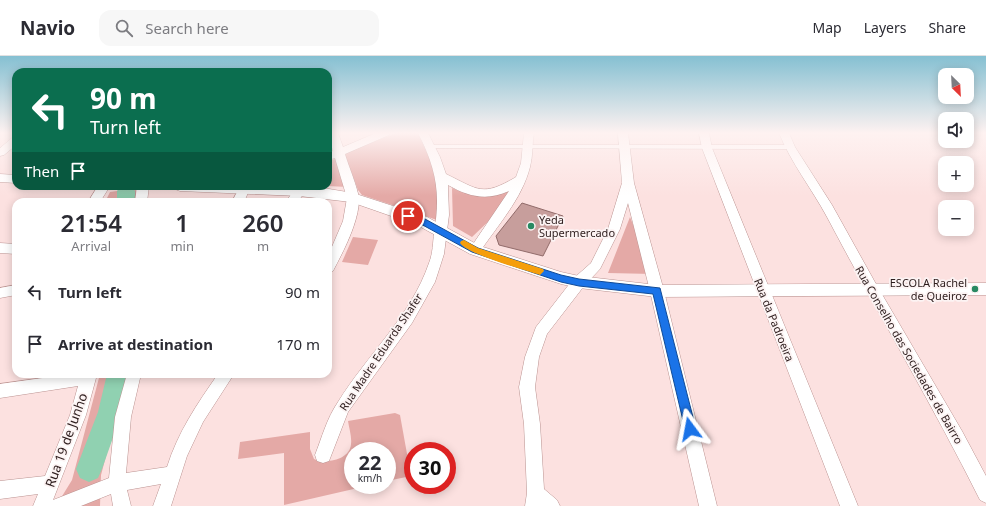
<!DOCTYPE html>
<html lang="en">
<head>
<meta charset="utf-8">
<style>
  body { margin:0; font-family:"Noto Sans",sans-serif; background:#f7f7f7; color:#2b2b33; height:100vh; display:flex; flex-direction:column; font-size:15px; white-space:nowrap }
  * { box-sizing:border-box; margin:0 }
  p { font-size:13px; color:#7c7c81 }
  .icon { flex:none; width:22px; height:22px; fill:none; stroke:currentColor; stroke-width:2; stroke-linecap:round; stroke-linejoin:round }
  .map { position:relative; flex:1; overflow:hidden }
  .details { position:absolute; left:12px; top:142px; width:320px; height:180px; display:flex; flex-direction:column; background:#fff; border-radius:12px; box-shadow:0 2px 10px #0003 }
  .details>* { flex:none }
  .banner { position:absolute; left:12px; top:12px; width:320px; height:122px; border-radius:12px; box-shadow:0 2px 10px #0003; background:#0b6e4f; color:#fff; overflow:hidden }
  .needle { width:26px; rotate:156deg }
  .controls { position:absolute; left:938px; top:12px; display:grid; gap:8px }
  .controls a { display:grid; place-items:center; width:36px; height:36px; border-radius:8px; background:#fff; box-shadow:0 2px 10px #0003; font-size:20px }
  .speed { position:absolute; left:344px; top:386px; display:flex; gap:8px; font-size:20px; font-weight:700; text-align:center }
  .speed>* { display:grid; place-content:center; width:52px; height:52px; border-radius:50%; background:#fff; box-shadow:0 2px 10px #0003; line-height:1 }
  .speed small { font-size:10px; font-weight:400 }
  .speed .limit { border:6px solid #d22; background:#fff; color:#111 }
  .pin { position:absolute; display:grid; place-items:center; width:34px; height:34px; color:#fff; margin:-17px; border:2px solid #fff; border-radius:50%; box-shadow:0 1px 4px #0007 }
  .me { position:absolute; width:44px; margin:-22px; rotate:347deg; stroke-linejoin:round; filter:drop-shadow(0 0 3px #0008) }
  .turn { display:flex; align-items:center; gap:14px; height:84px; padding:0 12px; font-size:18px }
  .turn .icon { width:52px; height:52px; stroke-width:2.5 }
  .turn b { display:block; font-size:28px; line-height:34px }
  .then { display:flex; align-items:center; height:38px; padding:0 12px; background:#0003; gap:8px; font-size:15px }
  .eta { display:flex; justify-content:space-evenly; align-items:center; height:68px; text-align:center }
  .eta b { font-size:24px; font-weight:600; line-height:28px }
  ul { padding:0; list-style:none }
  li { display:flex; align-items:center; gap:12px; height:52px; padding:0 12px }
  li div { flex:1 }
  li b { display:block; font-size:15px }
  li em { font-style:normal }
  header { display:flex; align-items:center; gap:24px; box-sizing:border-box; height:56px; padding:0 20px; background:#fff; border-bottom:1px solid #e1e1e2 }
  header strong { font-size:19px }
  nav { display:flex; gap:22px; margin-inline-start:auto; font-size:14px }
  .search { width:280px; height:36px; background:#f7f7f7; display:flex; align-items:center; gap:10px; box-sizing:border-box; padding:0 14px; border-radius:12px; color:#7c7c81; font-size:15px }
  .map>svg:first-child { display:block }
  .green { fill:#e4a9a6 }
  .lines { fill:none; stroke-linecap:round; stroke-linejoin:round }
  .river { fill:#90d1b1; fill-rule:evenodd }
  .building { fill:#c79e9c; stroke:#916b6a }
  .service-casing { stroke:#bb9391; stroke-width:1 }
  .minor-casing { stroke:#bb9391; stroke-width:1 }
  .tertiary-casing { stroke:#bb9391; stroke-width:1 }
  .service { fill:#fff; fill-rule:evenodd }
  .minor { fill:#fff; fill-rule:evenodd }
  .tertiary { fill:#fff; fill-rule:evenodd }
  .route { fill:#1a73e8; stroke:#114b97 }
  .slow { fill:#f59e0b }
  .poi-dot { fill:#288962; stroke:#fcf3f3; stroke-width:1.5 }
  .labels { text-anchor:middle; stroke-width:3.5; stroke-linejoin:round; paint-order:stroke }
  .poi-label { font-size:11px; fill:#2c1c1c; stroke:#fcf3f3; text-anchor:start }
  .street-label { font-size:11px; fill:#2c1c1c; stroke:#fcf3f3 }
  .near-street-label { font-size:13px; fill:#2c1c1c; stroke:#fcf3f3 }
</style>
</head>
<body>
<header>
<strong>Navio</strong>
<div class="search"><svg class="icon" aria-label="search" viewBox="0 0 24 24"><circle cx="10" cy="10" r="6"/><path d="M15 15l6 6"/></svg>Search here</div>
<nav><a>Map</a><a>Layers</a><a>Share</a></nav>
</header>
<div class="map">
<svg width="986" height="450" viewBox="0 0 986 450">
  <rect width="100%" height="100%" fill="#fce1e0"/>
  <!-- green -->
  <path class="green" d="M396,77H418L439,124L437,164L362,139L358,134L345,99L350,95Z
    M338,102L347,131L328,130V105Z
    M452,132C479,143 483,140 512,134L492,162L472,181L453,170Z
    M131,133L138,135L136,146H105L110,136Z
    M630,161L653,218L608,217Z
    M353,181L378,184L368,209L342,206Z
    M100,318H128L101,419L100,450H56L72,424Z
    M395,357L400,359L411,420L387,425V395H353V429H371L284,449V397L238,403L240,386L310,376V393L314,403C326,408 350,404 351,388C352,381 349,372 348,365Z"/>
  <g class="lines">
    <!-- river -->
    <path class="river" d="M129,130L132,131L135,135V146H117V135L120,131Z
      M107,318H129L122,356L102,413L98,422L89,426L80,422L76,413L98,356Z"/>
  </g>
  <!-- building -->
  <path class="building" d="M522,147L563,160L543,200L499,189L496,180Z"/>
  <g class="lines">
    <defs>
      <path id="service" d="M431,89H790L793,91L790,93L429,92V90Z"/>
      <path id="minor" d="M328,77H338L343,91L376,77H390L389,79L345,98C348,109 358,132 359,143C359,166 343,196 333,215L328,217V200L343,165L347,142L335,102L328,104V97L333,95Z
        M418,77H428L440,101L446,118C479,134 482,141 516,121L521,107L524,77H534C532,88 533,100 530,111C522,143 497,170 479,197L475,199L471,197L469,194L509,135C487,145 469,141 448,129L449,159L444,198L435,226L412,267L348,356L329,405L323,407L317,405L315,399C322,381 327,362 338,346C367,299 411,260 429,207C433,197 433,186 434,177C441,137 436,112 418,77Z
        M618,77H628L634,127L664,235L717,450H699L650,235L628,147L620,173L600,213L584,230L547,278L539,301L535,331L540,368L544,433L557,444L560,450H525L527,437L524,368L519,331L525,301L536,271L574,222L591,207L608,173L622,127Z
        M699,77H709L712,92L858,450H840L702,92Z
        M779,77H789L795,91L832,149L876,228L962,375L986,420V447L980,444C932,348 877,256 827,161C812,133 791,107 779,77Z
        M16,81V89L4,99L0,100V92L12,82Z
        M98,130H110L100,146H88Z
        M137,130H149L147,146H135Z
        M240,130H248L250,132L244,146H232Z
        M299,131L303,132L305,135L298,146H286L295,132Z
        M0,187L16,188V198L0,197Z
        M16,229V239L0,242V232Z
        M71,318H96V322L86,359L53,444L109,422L115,361L127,318H141L131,361L126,417L167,411C178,376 197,348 218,318H234L203,366L187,400L171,450H153L161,428L127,434L131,450H113L111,438L81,450H33L38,438L0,443V425L45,420L70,359L78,330L0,342V328Z"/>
      <path id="tertiary" d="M0,118L16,119V127L0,126Z
        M173,130H290L323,132L353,137L427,161L480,190L561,216L579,220L657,229L986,227V239L657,241L579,232L561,228L470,198L417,169L351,146L299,140L180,135L175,133Z"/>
    </defs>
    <!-- service casing -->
    <use href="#service" class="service-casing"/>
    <!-- minor casing -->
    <use href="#minor" class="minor-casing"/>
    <!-- tertiary casing -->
    <use href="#tertiary" class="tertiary-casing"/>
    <!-- service -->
    <use href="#service" class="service"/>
    <!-- minor -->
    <use href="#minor" class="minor"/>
    <!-- tertiary -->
    <use href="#tertiary" class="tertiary"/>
  </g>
  <!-- sky -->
  <linearGradient id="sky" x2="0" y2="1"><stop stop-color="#85c0d2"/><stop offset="0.55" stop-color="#fef2f1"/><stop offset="1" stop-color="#fef2f1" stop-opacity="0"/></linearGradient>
  <rect width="986" height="140" fill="url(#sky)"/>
  <!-- route -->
  <path class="route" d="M405,158H408L425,163L478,192L561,219L579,223L660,232L696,373L694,377L690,378L686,377L685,373L653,238L579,230L561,226L472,196L419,167L405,163L404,160Z"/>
  <!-- slow -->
  <path class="slow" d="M464,184L478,192L543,213L544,215L540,219C524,214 467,198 460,187L461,185Z"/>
  <!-- markers -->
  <g class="poi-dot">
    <circle cx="531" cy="170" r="4"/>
    <circle cx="975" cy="233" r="4"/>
  </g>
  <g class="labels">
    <!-- poi labels -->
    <g class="poi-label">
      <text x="539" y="168">Yeda<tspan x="539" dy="13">Supermercado</tspan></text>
      <text x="967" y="231" text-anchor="end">ESCOLA Rachel<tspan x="967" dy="13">de Queiroz</tspan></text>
    </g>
    <!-- street labels -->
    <g class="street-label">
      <text transform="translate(774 264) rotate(68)" y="4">Rua da Padroeira</text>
      <text transform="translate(381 296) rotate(-56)" y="4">Rua Madre Eduarda Shafer</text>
      <text transform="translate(909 299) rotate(60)" y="4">Rua Conselho das Sociedades de Bairro</text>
    </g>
    <!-- near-street labels -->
    <g class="near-street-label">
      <text transform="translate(66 384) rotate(-70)" y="5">Rua 19 de Junho</text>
    </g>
  </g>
</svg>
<div class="controls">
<a><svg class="needle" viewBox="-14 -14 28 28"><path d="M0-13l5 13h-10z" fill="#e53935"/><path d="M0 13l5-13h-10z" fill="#7c7c81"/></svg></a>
<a><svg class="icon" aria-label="sound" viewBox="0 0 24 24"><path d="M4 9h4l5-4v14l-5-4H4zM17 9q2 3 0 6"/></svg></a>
<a>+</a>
<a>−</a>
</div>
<div class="speed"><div>22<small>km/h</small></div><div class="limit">30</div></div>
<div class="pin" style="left:408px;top:160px;background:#d93025"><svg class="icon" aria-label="arrive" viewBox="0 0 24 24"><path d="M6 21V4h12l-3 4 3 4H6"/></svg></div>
<svg class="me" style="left:690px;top:373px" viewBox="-20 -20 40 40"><path d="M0-17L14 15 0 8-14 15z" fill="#1a73e8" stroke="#fff" stroke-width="4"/></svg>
<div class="banner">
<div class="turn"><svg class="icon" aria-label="left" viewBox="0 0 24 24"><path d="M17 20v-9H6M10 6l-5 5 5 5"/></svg><div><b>90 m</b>Turn left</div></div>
<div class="then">Then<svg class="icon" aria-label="arrive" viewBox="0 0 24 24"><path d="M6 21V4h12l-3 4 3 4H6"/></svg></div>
</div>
<section class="details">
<div class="eta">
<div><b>21:54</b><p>Arrival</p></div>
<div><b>1</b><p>min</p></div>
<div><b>260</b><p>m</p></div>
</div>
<ul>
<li><svg class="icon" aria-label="left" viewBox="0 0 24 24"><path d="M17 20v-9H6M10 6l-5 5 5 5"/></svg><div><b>Turn left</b></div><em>90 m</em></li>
<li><svg class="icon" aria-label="arrive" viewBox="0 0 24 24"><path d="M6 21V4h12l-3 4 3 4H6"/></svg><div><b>Arrive at destination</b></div><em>170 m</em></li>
</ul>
</section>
</div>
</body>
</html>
